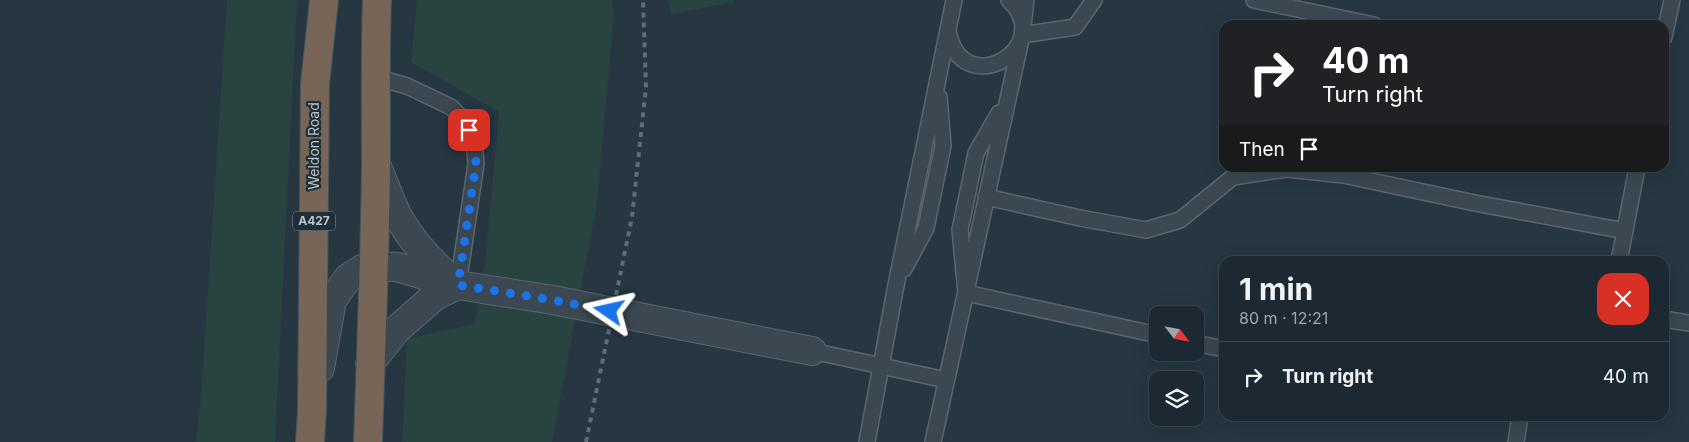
<!DOCTYPE html>
<html lang="en">
<head>
<meta charset="utf-8">
<style>
  body { margin:0; font-family:Inter,sans-serif; background:#29353e; color:#f1f3f6; height:100vh; display:flex; flex-direction:column; font-size:19px; white-space:nowrap }
  * { box-sizing:border-box; margin:0 }
  p { font-size:16px; color:#a0a6ac }
  .icon { flex:none; width:28px; height:28px; fill:none; stroke:currentColor; stroke-width:2; stroke-linecap:round; stroke-linejoin:round }
  .map { position:relative; flex:1; overflow:hidden }
  .drawer { position:absolute; left:1219px; top:256px; width:450px; height:165px; display:flex; flex-direction:column; background:#1c2932; border-radius:15px; box-shadow:0 5px 20px #0002,0 0 0 1px #3a454d }
  .drawer>* { flex:none }
  .banner { position:absolute; left:1219px; top:20px; width:450px; height:152px; border-radius:15px; box-shadow:0 5px 20px #0002,0 0 0 1px #3a454d; background:#202124; color:#fff; overflow:hidden }
  .needle { width:32px; rotate:122deg }
  .tools { position:absolute; left:1149px; top:306px; display:grid; gap:10px }
  .tools a { display:grid; place-items:center; width:55px; height:55px; border-radius:10px; background:#1c2932; box-shadow:0 5px 20px #0002,0 0 0 1px #3a454d; font-size:25px }
  .pin { position:absolute; display:grid; place-items:center; width:42px; height:42px; color:#fff; margin:-21px; border-radius:10px; box-shadow:0 2px 8px #0006 }
  .me { position:absolute; width:55px; margin:-28px; rotate:281deg; stroke-linejoin:round; filter:drop-shadow(0 0 4px #0008) }
  .turn { display:flex; align-items:center; gap:18px; height:105px; padding:0 20px; font-size:22px }
  .turn .icon { width:65px; height:65px; stroke-width:2.5 }
  .turn b { display:block; font-size:35px; line-height:42px }
  .then { display:flex; align-items:center; height:48px; padding:0 20px; background:#0003; gap:10px; font-size:19px }
  .round { display:grid; place-items:center; flex:none; width:52px; height:52px; border-radius:15px; background:#29353e }
  .headline { display:flex; align-items:center; justify-content:space-between; height:85px; padding:0 20px }
  h1 { font-size:30px; font-weight:700; line-height:38px }
  ul { padding:0; list-style:none }
  li { display:flex; align-items:center; gap:15px; height:70px; padding:0 20px; border-top:1px solid #3a454d }
  li div { flex:1 }
  li b { display:block; font-size:19px }
  li em { font-style:normal }
  .map>svg:first-child { display:block }
  .green { fill:#294341 }
  .lines { fill:none; stroke-linecap:round; stroke-linejoin:round }
  .lane-casing { stroke:#59666f; stroke-width:18 }
  .street-casing { stroke:#59666f; stroke-width:30 }
  .highway-casing { stroke:#45535c; stroke-width:30 }
  .lane { stroke:#3b4852; stroke-width:15 }
  .street { stroke:#3b4852; stroke-width:28 }
  .highway { stroke:#776558; stroke-width:28 }
  .rail { stroke:#5d6d78; stroke-width:4; stroke-dasharray:5 5; stroke-linecap:butt }
  .street-bridge-casing { stroke:#59666f; stroke-width:30; stroke-linecap:butt }
  .street-bridge { stroke:#3b4852; stroke-width:28 }
  .route { stroke:#1a73e8; stroke-width:9; stroke-dasharray:0 16.2 }
  .labels { text-anchor:middle; stroke-width:4.5; stroke-linejoin:round; paint-order:stroke }
  .shield { fill:#1f2e37; stroke:#8a969f; stroke-width:1 }
  .shield-label { font-size:12px; font-weight:bold; fill:#b8c3cc }
  .street-label { font-size:14px; fill:#b8c3cc; stroke:#1f2e37 }
</style>
</head>
<body>
<div class="map">
<svg width="1689" height="442" viewBox="0 0 1689 442">
  <rect width="100%" height="100%" fill="#263742"/>
  <!-- green -->
  <path class="green" d="M227,0H297L275,442H196L201,397Z
    M417,0H612L614,14L597,203L552,442H402L407,339L475,324L486,254L499,112L411,62Z
    M668,0H734V2L671,14Z"/>
  <g class="lines">
    <defs>
      <path id="lane" d="M1254,0L1374,25
        M948,30C960,104 1059,48 1009,0
        M1022,35L1075,27L1094,0
        M1664,37L1672,0
        M375,77L407,86L451,107L464,120L474,141L476,164L458,285
        M999,113L976,153L960,230L966,293L1158,335
        M986,197L1080,218L1146,230L1180,220L1233,177L1287,169L1343,175L1475,203L1625,231
        M1619,261L1637,168
        M904,269L926,228L943,146L939,97
        M1664,319L1689,323
        M1195,343L1224,349
        M812,351L946,380
        M867,442L896,285L954,0
        M933,442L1022,35L1026,0
        M1516,442L1520,416"/>
      <path id="street" d="M376,164C384,182 390,203 400,220C414,244 432,263 453,281
        M684,326L812,351
        M370,363L396,330L435,296L458,285
        M320,368L332,300L348,278L362,269L374,266L397,267L458,285L553,300"/>
      <path id="highway" d="M310,442L312,411L315,84L324,0
        M368,442C371,349 375,257 376,164C376,109 375,55 377,0"/>
    </defs>
    <!-- lane casing -->
    <use href="#lane" class="lane-casing"/>
    <!-- street casing -->
    <use href="#street" class="street-casing"/>
    <!-- highway casing -->
    <use href="#highway" class="highway-casing"/>
    <!-- lane -->
    <use href="#lane" class="lane"/>
    <!-- street -->
    <use href="#street" class="street"/>
    <!-- highway -->
    <use href="#highway" class="highway"/>
    <!-- rail -->
    <path class="rail" d="M586,442L632,217L646,87L643,0"/>
    <defs>
      <path id="street-bridge" d="M553,300L684,326"/>
    </defs>
    <!-- street-bridge casing -->
    <use href="#street-bridge" class="street-bridge-casing"/>
    <!-- street-bridge -->
    <use href="#street-bridge" class="street-bridge"/>
  </g>
  <g class="lines">
    <!-- route -->
    <path class="route" d="M469,130L474,141L476,164L458,285L553,300L609,311"/>
  </g>
  <g class="labels">
    <!-- shield labels -->
    <rect class="shield" x="293" y="211.5" width="42" height="19" rx="4"/>
    <g class="shield-label">
      <text x="314" y="225">A427</text>
    </g>
    <!-- street labels -->
    <g class="street-label">
      <text transform="translate(314 146) rotate(-90)" y="5">Weldon Road</text>
    </g>
  </g>
</svg>
<div class="tools">
<a><svg class="needle" viewBox="-14 -14 28 28"><path d="M0-13l5 13h-10z" fill="#e53935"/><path d="M0 13l5-13h-10z" fill="#a0a6ac"/></svg></a>
<a><svg class="icon" aria-label="layers" viewBox="0 0 24 24"><path d="M12 4l9 5-9 5-9-5zM3 14l9 5 9-5"/></svg></a>
</div>
<div class="pin" style="left:469px;top:130px;background:#d93025"><svg class="icon" aria-label="arrive" viewBox="0 0 24 24"><path d="M6 21V4h12l-3 4 3 4H6"/></svg></div>
<svg class="me" style="left:609px;top:311px" viewBox="-20 -20 40 40"><path d="M0-17L14 15 0 8-14 15z" fill="#1a73e8" stroke="#fff" stroke-width="4"/></svg>
<div class="banner">
<div class="turn"><svg class="icon" aria-label="right" viewBox="0 0 24 24"><path d="M7 20v-9h11M14 6l5 5-5 5"/></svg><div><b>40 m</b>Turn right</div></div>
<div class="then">Then<svg class="icon" aria-label="arrive" viewBox="0 0 24 24"><path d="M6 21V4h12l-3 4 3 4H6"/></svg></div>
</div>
<section class="drawer">
<div class="headline"><div><h1>1 min</h1><p>80 m · 12:21</p></div><a class="round" style="background:#d93025;color:#fff"><svg class="icon" aria-label="close" viewBox="0 0 24 24"><path d="M6 6l12 12M18 6L6 18"/></svg></a></div>
<ul>
<li><svg class="icon" aria-label="right" viewBox="0 0 24 24"><path d="M7 20v-9h11M14 6l5 5-5 5"/></svg><div><b>Turn right</b></div><em>40 m</em></li>
</ul>
</section>
</div>
</body>
</html>
